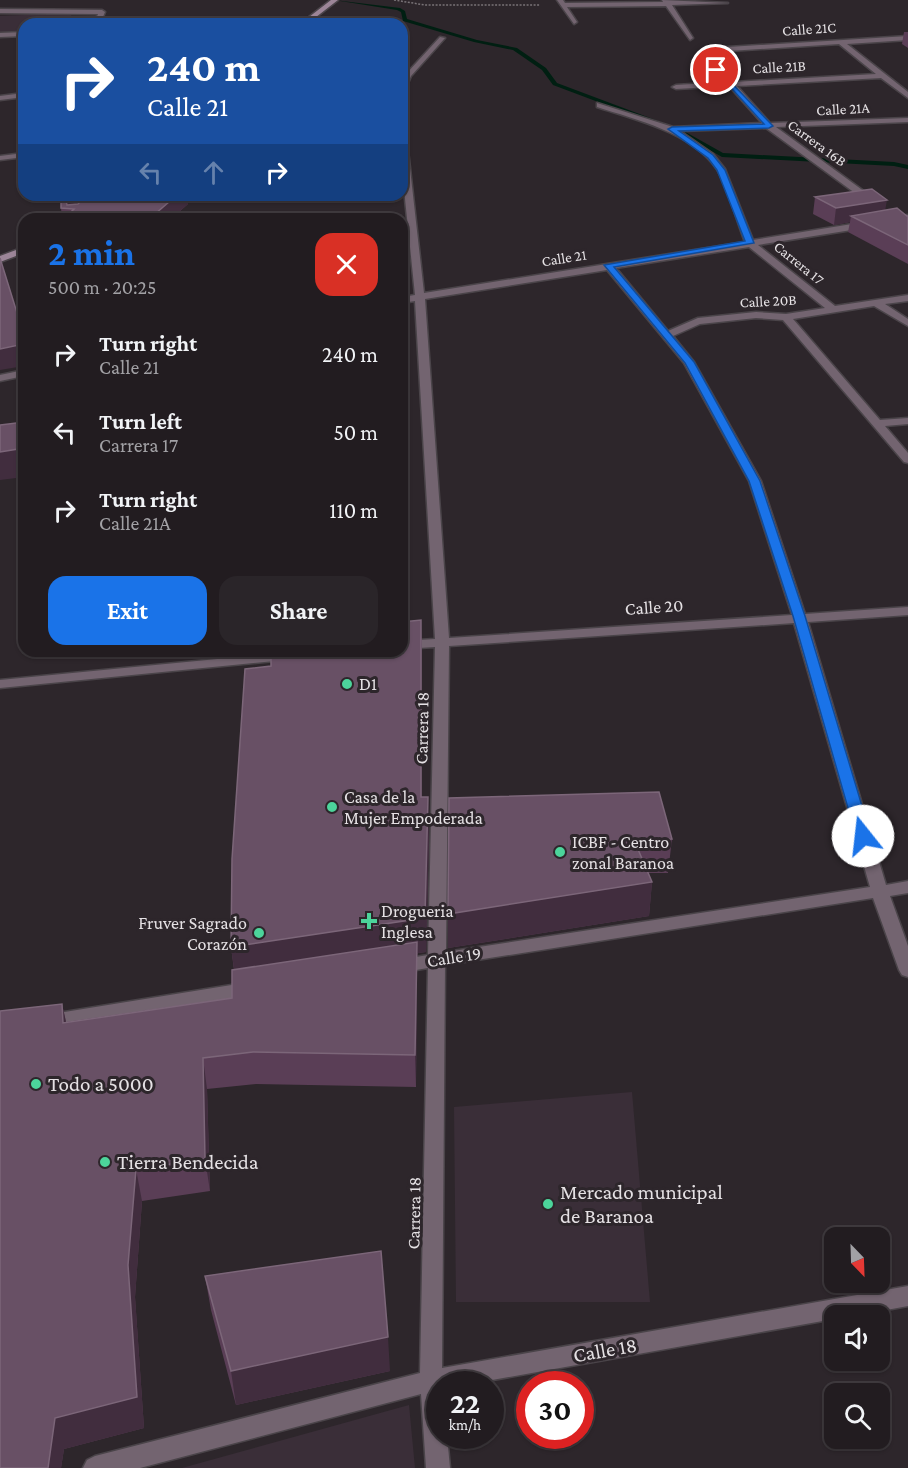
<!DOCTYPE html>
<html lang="en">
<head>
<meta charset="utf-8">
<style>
  body { margin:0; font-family:"Crimson Pro",serif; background:#2a2529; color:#f1f3f6; height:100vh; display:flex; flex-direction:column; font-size:22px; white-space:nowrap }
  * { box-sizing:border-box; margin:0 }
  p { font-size:20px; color:#a2a1a5 }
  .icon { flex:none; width:33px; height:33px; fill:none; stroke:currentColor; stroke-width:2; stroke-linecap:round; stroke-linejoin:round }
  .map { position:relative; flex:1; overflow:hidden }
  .details { position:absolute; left:18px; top:213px; width:390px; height:444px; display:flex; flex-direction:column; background:#221c20; border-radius:18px; box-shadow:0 2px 4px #0004,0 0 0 2px #3f3a3e }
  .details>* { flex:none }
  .banner { position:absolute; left:18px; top:18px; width:390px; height:183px; border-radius:18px; box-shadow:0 2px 4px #0004,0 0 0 2px #3f3a3e; background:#1a4fa0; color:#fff; overflow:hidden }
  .needle { width:39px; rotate:157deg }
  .fabs { position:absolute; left:824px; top:1227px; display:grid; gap:12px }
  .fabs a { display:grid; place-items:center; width:66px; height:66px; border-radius:12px; background:#221c20; box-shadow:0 2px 4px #0004,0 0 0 2px #3f3a3e; font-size:30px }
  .speed { position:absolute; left:426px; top:1371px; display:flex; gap:12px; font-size:30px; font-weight:700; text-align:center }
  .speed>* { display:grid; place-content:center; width:78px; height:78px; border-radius:50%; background:#221c20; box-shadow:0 2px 4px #0004,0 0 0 2px #3f3a3e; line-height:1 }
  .speed small { font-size:15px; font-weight:400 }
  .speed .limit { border:9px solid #d22; background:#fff; color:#111 }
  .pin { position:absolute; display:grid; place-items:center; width:51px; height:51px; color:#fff; margin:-26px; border:3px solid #fff; border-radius:50%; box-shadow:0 2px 6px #0007 }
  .me { position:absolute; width:66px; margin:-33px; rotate:344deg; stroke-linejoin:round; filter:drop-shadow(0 0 4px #0008) }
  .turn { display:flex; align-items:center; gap:21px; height:126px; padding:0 30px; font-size:27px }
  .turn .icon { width:78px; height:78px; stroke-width:2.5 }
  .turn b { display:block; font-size:42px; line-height:51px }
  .lanes { display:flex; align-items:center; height:57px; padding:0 30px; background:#0003; justify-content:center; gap:30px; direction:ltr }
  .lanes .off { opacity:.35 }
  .round { display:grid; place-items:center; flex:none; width:63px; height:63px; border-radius:18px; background:#2a2529 }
  .overview { display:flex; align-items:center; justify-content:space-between; height:102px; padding:0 30px }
  h1 { font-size:36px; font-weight:700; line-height:45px; color:#1a73e8 }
  .cta { display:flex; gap:12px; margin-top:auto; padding:12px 30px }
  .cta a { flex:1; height:69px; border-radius:18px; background:#1a73e8; color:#fff; font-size:24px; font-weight:700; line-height:69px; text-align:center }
  .cta a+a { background:#2a2529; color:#f1f3f6 }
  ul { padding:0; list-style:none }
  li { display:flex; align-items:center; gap:18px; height:78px; padding:0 30px }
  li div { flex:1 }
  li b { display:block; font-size:22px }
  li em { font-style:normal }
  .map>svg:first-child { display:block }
  .built { fill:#3a2e38 }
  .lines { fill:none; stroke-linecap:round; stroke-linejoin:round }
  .stream { fill:#001f12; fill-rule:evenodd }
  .minor-casing { stroke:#4a4449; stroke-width:3 }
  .secondary-casing { stroke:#4a4449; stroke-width:3 }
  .path { stroke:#797377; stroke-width:1.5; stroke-dasharray:2 1.5; stroke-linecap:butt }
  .minor { fill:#736470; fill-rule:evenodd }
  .secondary { fill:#9c8598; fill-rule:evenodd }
  .wall { fill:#5a3e56 }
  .shaded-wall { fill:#412d3e }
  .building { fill:#685065; stroke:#7c6679; stroke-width:1.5 }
  .route { fill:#1a73e8; stroke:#114b97; stroke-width:1.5 }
  .poi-dot { fill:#4cd49b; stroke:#2d262b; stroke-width:2 }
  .labels { text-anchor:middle; stroke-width:6; stroke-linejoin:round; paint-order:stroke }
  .far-street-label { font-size:15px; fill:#e5e1e4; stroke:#2d262b }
  .street-label { font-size:18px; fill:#e5e1e4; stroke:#2d262b }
  .poi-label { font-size:18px; fill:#e5e1e4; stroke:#2d262b; text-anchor:start }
  .near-poi-label { font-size:21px; fill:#e5e1e4; stroke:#2d262b; text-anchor:start }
  .near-street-label { font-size:21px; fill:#e5e1e4; stroke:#2d262b }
</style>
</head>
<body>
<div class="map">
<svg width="908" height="1468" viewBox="0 0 908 1468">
  <rect width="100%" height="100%" fill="#2d262b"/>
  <!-- built -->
  <path class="built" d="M72,13L69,24H24V32L0,33V16Z
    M632,1092L650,1302H456L454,1107Z
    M409,1405L415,1468H182Z"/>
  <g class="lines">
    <!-- stream -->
    <path class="stream" d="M334,0L400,8L405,11L407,19L477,40L517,48L546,68L557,83L682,130L723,153L894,162L908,165V169L894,166L722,157L678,132L553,85L542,70L513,50L474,42L403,21L401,12L397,10Z"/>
    <defs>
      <path id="minor" d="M557,0H563L565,3L663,2L662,0L728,3L672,5L693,38L690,40L666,6L567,7L577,22L574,24Z
        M0,9L102,10L105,12L100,24H94L98,14L0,13Z
        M311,19L309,22L205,24L208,22Z
        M24,32V36L0,37V33Z
        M908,36V40L847,44L908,92V98L881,78L737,86L770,123L908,118V122L776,127L876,200V204H870L766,128L680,131L713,154L725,169L753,240L908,215V221L758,245L835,306L908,295V301L885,304L908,319V326L874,306L793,319L880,420L908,418V424L885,426L908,453V463L904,462L783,320L756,318L700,324L673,336L694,362L761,481L805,614L908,607V615L808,622L886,885L908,881V893L890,896L908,946V977L902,975L899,970L873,898L445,965L442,1368L908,1286V1306L854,1316H834V1319L470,1384H440V1436H447L450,1468H426L421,1394L140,1468H83L87,1460L95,1456L420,1373L428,968L398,973L392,971L389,966L392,961L428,955L435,647L402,649V641L435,639L415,301L402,303V297L415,295L402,170V131L406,133L424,293L745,242C737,222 727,184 716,168C690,132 637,120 597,107V103L673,127L762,123L729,86L676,89L672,87L676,85L725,82L699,58L700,53L712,48ZM839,44L876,74L733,82L705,57V55L713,52ZM749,247L825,308L786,314L756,312L698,318L668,331L616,268ZM607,270L684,363L749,481L792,615L449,638L425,299ZM794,623L870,887L446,952L449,646Z
        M440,37L445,38L411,76L406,88L402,90V80L406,74Z
        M24,93V97L0,100V96Z
        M24,153V157L0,160V156Z
        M24,370V376L0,381V375Z
        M290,652L297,656L295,659L0,688V680Z
        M250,982L256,984L259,989L256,994L250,996L46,1029L39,1027L37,1022L39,1017L46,1015Z"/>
      <path id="secondary" d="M331,0H338L307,24H300Z
        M24,247V253L0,262V256Z"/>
    </defs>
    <!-- minor casing -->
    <use href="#minor" class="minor-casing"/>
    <!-- secondary casing -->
    <use href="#secondary" class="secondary-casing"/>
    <!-- path -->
    <path class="path" d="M394,0L425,5H540"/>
    <!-- minor -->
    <use href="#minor" class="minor"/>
    <!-- secondary -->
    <use href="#secondary" class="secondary"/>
  </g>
  <!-- wall -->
  <path class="wall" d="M904,32H908V48L902,44Z
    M87,195H187L188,204L171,219H62L61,208Z
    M815,197L885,210L908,217V264L848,232L850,222L834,225L813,214Z
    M421,620L422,797L429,832L426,952L418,953L417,955L416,1087L256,1084L207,1089L210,1191L142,1201L135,1297L144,1428L64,1449L61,1468H0L62,1004L66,1022L232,998L234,970L231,947L271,666Z
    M449,798L672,839L668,873H648L652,882L649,916L448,948Z
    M205,1276L390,1371L236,1405L211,1310Z"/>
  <!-- shaded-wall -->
  <path class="shaded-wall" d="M72,195H87V199L74,209L67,208L66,201Z
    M177,195H187L188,204L171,219H155V214Z
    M887,200L884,217L851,216L850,222L834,225L836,208Z
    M24,344V366L0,370V349Z
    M24,448V477L0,480V452Z
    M421,620L422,654V832L421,797Z
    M428,797L429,832L426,952L418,953L417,955L416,1087L415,1055L236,983L231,947L417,917Z
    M652,882L649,916L448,948V914Z
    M62,1004L69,1035L63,1023Z
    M203,1058L207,1089L210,1191L205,1159Z
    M136,1169L142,1201L135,1297L144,1428L64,1449L61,1468H48L55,1418L128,1265Z
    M388,1337L390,1371L236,1405L231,1371Z"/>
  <!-- building -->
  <path class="building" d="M872,189L887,200L836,208L815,197Z
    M61,195H72L66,201L67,205L78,204L87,195H177L155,214L135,213L133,219H63L74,209L61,208Z
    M897,208L908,217V245L851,216Z
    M0,258L18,316L24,319V344L0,349Z
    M24,422V448L0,452V425Z
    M421,620V797H428L425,916L417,917V919L231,947L232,859L245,669L271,666V651H402V622Z
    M659,792L672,839L634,840L652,882L448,914L449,798Z
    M417,942L415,1055L253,1052L203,1058L205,1159L136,1169L128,1265L137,1397L55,1418L48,1468H0V1011L62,1004L63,1023L232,998V970Z
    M381,1251L388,1337L231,1371L205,1276Z"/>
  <!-- route -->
  <path class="route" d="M714,69H718L773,126L769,128L679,131L713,155L725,170L754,243L614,267L694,362L760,481L805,616L871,836L863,841L856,836L793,616L749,481L685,363L604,265L745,241L717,170L708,158L668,129L672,127L764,124Z"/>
  <!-- markers -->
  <g class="poi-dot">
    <circle cx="347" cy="684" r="6"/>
    <circle cx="332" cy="807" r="6"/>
    <circle cx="560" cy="852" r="6"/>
    <path d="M366 912h6v6h6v6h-6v6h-6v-6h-6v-6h6z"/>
    <circle cx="259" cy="933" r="6"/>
    <circle cx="36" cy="1084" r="6"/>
    <circle cx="105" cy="1162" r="6"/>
    <circle cx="548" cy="1204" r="6"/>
  </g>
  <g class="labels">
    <!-- far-street labels -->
    <g class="far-street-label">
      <text transform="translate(809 29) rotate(-4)" y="5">Calle 21C</text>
      <text transform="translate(779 67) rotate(-3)" y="5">Calle 21B</text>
      <text transform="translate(843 109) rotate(-3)" y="5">Calle 21A</text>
      <text transform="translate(817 143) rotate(36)" y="5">Carrera 16B</text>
      <text transform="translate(564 258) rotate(-9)" y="5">Calle 21</text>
      <text transform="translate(799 263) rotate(39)" y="5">Carrera 17</text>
      <text transform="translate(768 301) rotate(-3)" y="5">Calle 20B</text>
    </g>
    <!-- street labels -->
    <g class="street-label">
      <text transform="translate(654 607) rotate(-4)" y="6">Calle 20</text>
      <text transform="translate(422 728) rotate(-89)" y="6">Carrera 18</text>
      <text transform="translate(454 957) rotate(-9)" y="6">Calle 19</text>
      <text transform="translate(414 1213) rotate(-89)" y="6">Carrera 18</text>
    </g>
    <!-- poi labels -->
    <g class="poi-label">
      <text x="359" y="690">D1</text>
      <text x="344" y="803">Casa de la<tspan x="344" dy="21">Mujer Empoderada</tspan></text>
      <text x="572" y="848">ICBF - Centro<tspan x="572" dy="21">zonal Baranoa</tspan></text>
      <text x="381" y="917">Drogueria<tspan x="381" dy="21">Inglesa</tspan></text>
      <text x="247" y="929" text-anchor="end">Fruver Sagrado<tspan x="247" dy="21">Corazón</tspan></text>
    </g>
    <!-- near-poi labels -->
    <g class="near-poi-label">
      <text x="48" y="1091">Todo a 5000</text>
      <text x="117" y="1169">Tierra Bendecida</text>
      <text x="560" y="1199">Mercado municipal<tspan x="560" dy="24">de Baranoa</tspan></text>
    </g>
    <!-- near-street labels -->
    <g class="near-street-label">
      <text transform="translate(605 1350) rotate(-10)" y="7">Calle 18</text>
    </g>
  </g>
</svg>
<div class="fabs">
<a><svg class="needle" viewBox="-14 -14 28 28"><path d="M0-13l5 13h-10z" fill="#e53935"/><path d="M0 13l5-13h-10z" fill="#a2a1a5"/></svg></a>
<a><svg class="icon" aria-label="sound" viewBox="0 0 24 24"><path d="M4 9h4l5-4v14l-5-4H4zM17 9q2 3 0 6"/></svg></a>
<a><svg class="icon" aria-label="search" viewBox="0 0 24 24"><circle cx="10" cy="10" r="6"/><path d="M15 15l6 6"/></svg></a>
</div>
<div class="speed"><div>22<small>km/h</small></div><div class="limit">30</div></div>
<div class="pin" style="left:716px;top:70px;background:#d93025"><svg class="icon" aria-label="arrive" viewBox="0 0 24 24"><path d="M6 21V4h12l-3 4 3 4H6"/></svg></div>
<svg class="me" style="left:863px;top:836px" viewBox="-20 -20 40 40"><circle r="19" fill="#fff"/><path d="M0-13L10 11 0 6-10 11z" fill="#1a73e8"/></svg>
<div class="banner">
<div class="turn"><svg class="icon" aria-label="right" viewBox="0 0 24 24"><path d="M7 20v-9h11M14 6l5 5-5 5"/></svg><div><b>240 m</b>Calle 21</div></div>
<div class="lanes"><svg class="icon off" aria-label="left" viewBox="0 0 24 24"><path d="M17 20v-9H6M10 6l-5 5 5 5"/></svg><svg class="icon off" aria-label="ahead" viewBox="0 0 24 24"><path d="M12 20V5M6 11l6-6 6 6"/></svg><svg class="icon" aria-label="right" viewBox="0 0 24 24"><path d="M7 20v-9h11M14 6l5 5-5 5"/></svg></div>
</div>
<section class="details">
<div class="overview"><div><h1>2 min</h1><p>500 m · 20:25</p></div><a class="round" style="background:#d93025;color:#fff"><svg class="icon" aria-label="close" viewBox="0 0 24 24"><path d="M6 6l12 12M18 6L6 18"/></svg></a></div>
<ul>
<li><svg class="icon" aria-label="right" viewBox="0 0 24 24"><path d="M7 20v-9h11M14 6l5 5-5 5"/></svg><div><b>Turn right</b><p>Calle 21</p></div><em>240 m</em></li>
<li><svg class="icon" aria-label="left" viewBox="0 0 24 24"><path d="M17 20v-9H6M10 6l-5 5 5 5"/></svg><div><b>Turn left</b><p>Carrera 17</p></div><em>50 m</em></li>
<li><svg class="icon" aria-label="right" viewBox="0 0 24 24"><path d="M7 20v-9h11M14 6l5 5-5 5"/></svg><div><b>Turn right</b><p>Calle 21A</p></div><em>110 m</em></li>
</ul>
<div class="cta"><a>Exit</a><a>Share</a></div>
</section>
</div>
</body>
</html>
